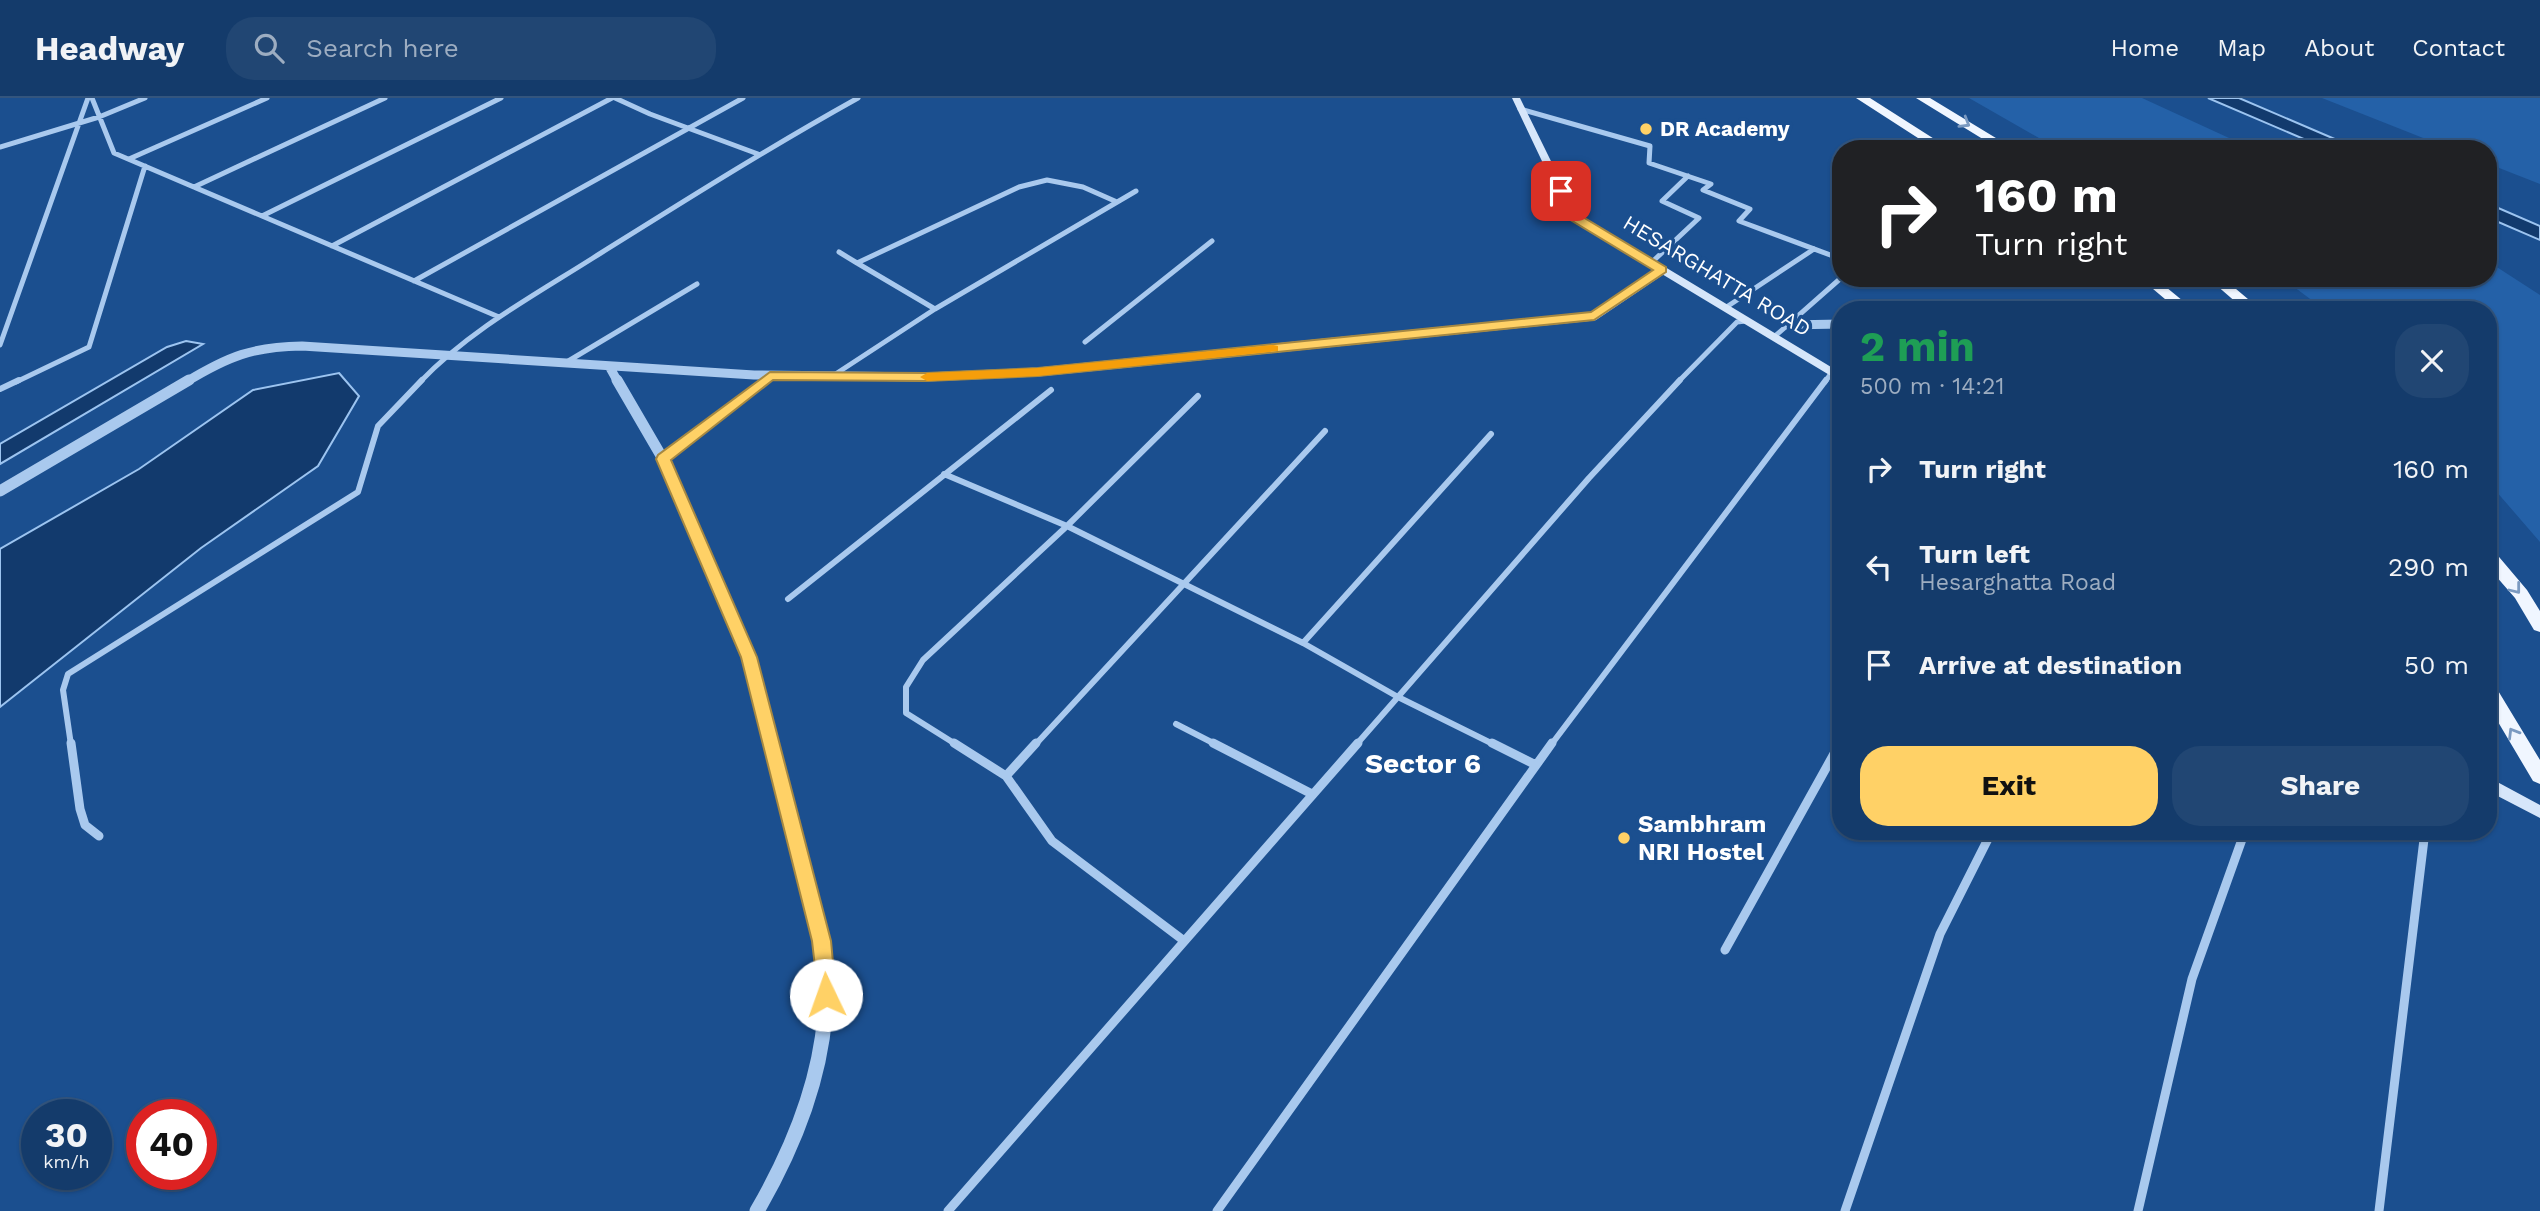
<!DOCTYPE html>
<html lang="en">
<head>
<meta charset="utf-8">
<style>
  body { margin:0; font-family:"Work Sans",sans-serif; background:#214673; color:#f1f3f6; height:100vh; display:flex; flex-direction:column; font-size:26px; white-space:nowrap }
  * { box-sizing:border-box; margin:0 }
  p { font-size:23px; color:#9dadc1 }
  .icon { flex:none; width:38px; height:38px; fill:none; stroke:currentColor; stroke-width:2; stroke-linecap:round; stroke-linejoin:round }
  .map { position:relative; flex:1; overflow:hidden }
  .sheet { position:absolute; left:1832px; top:203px; width:665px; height:539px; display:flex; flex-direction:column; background:#143b6b; border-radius:28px; box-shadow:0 2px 5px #0004,0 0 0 2px #33557e }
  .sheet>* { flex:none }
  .banner { position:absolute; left:1832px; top:42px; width:665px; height:147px; border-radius:28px; box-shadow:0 2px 5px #0004,0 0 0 2px #33557e; background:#202124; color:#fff; overflow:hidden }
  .speed { position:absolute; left:21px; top:1001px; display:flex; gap:14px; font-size:35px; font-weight:700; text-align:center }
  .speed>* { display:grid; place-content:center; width:91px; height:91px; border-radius:50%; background:#143b6b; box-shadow:0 2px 5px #0004,0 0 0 2px #33557e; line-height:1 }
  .speed small { font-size:18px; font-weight:400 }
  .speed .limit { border:10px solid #d22; background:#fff; color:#111 }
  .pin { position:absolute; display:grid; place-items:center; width:60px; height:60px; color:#fff; margin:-30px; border-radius:14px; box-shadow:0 4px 10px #0006 }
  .me { position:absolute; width:77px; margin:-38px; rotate:357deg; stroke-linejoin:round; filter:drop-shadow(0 0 5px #0008) }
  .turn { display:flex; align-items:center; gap:24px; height:147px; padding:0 28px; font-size:32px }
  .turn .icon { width:91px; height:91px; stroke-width:2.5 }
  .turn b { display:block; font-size:49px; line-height:60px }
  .round { display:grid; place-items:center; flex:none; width:74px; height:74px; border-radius:28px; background:#214673 }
  .overview { display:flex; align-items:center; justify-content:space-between; height:119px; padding:0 28px }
  h1 { font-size:42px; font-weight:700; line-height:52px; color:#1e9e55 }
  .primary-button { display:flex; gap:14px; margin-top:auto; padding:14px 28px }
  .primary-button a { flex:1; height:80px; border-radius:28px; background:#ffd166; color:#111; font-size:28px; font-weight:700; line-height:80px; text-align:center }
  .primary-button a+a { background:#214673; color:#f1f3f6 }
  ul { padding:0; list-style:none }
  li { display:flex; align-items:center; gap:21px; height:98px; padding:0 28px }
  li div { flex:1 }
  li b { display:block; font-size:26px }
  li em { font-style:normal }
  header { display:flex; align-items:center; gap:42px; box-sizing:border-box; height:98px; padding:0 35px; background:#143b6b; border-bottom:2px solid #33557e }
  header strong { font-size:33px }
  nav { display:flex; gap:38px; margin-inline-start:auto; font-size:24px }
  .search { width:490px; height:63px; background:#214673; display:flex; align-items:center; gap:18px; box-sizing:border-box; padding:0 24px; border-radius:28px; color:#9dadc1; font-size:26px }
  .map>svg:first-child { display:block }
  .green { fill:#2461a8 }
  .water { fill:#123a6d; stroke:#9cc4f0; stroke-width:2 }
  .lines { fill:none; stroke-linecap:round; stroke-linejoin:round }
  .minor-far2 { stroke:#a9c9ee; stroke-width:5 }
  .minor-far1 { stroke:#a9c9ee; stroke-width:6 }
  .minor { stroke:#a9c9ee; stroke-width:9 }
  .tertiary-far2 { stroke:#a9c9ee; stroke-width:9 }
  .tertiary-far1 { stroke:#a9c9ee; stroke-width:11 }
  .tertiary { stroke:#a9c9ee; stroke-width:15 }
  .secondary { fill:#d6e6fa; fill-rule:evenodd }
  .primary { fill:#f0f6ff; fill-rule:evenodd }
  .oneway { stroke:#7b9ac1 }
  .route { fill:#ffd166; stroke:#a68842; stroke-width:2 }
  .slow { fill:#f59e0b }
  .poi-dot { fill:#ffd166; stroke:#1b4f8f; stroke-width:2.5 }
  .labels { text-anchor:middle; stroke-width:7; stroke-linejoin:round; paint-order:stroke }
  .far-poi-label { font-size:21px; font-weight:bold; fill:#fff; stroke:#1b4f8f; text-anchor:start }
  .far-street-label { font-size:21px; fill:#fff; stroke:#1b4f8f }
  .poi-label { font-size:24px; font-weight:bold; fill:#fff; stroke:#1b4f8f; text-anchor:start }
  .quarter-label { font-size:28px; font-weight:bold; fill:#fff; stroke:#1b4f8f }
</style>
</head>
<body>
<header>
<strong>Headway</strong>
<div class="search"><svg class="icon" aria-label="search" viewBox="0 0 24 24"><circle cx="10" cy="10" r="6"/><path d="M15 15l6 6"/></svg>Search here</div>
<nav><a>Home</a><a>Map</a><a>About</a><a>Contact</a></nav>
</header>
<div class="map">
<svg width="2540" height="1113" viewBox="0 0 2540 1113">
  <rect width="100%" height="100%" fill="#1b4f8f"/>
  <!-- green -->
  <path class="green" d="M1969,0H2142L2253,51H2058Z
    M2322,0H2540V86L2489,66L2488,51H2451Z
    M2489,164L2540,197V444L2489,385L2488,212H2325L2282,180H2488Z"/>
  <!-- water -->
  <path class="water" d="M2208,0H2239L2358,51H2327Z
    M2489,106L2540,128V142L2489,120Z
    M186,243L203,246L0,366V346L167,249Z
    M339,275L359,298L318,368L201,450L0,609V451L139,371L253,292Z"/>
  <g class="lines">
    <!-- minor-far2 -->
    <path class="minor-far2" d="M92,0L114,55L499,219
      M615,0L650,16L758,56
      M1520,11L1650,48L1649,65L1711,86L1703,92L1750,111L1739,123L1841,161
      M0,49L99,19L145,0
      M129,61L267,0
      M194,89L385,0
      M262,118L501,0
      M332,148L612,0
      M839,154L857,165
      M1651,165L1699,120L1662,103L1688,78
      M414,183L743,0
      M1725,210L1814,151
      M935,211L1136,93
      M1774,239L1841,180
      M1085,244L1212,143
      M0,247L88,0
      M565,265L697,186
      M831,279L935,211L857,165L1019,89L1047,82L1083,89L1117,104
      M16,284L89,249L145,68
      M420,284C470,232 533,198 593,160C681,105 768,50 858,0
      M763,284L770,278
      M1678,284L1737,224L1746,223
      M1825,284L1832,274"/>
    <!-- minor-far1 -->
    <path class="minor-far1" d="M0,291L19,282
      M663,361L765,282
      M944,376L1067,428L1303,545L1398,599L1495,647
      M788,501L1051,292
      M1303,545L1491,336
      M1176,626L1217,647
      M71,647L63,592L68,576L358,394L378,328L422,282
      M957,647L906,615V589L923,562L1067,428L1198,298
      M1035,647L1325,333
      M1356,647L1589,380L1680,282
      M1551,647L1826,282
      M1839,647L1841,644"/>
    <!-- minor -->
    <path class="minor" d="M71,645L80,711L85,727L99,738
      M954,645L1006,678
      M1036,645L1006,678L1052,743L1183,842
      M1213,645L1312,696
      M1492,645L1536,667
      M1725,852L1840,645
      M948,1113L1358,645
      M1217,1113L1552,645
      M1845,1113L1940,836L1992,733
      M2138,1113L2192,881L2245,733
      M2379,1113L2425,733"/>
    <!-- tertiary-far2 -->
    <path class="tertiary-far2" d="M1788,227L1841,226
      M609,268L618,284
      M186,284C229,258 252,249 302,248L754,277L926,279L1038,274L1594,218L1662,172"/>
    <!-- tertiary-far1 -->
    <path class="tertiary-far1" d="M617,282L663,361L749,559L772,647
      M0,393L189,282"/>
    <!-- tertiary -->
    <path class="tertiary" d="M757,1113C804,1032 838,938 822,843C818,822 811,801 806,780C794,735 783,690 771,645"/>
    <!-- secondary -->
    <path class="secondary" d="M1512,0H1520L1577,116L1841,275V284L1569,120Z
      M2488,679L2540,707V720L2488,693Z"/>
    <!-- primary -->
    <path class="primary" d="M1856,0H1870L1950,51H1935Z
      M1916,0H1930L2014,51H1999Z
      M2140,180H2155L2194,212H2178Z
      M2208,180H2223L2261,212H2245Z
      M2488,451L2494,453L2527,492L2540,513V534L2534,532L2515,500L2488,469Z
      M2488,584L2494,586L2540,662V686L2533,683L2488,607Z"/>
  </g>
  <!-- one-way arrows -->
  <defs><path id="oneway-chevron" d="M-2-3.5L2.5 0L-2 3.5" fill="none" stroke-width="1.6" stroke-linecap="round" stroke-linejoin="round" transform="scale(1.75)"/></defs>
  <g class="oneway">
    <use href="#oneway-chevron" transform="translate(1965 25) rotate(31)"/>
    <use href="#oneway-chevron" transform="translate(2516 491) rotate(52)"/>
    <use href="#oneway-chevron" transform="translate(2513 635) rotate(-121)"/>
  </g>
  <!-- route -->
  <path class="route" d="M1557,91H1565L1578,116L1666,169V174L1594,222L1038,278L926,283L773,282L671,362L757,559L831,843L836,897L833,903L826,906L819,903L812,843L741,559L656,361L658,357L770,274L926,275L1038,270L1591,214L1653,172L1569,121L1555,93Z"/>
  <!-- slow -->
  <path class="slow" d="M1273,247L1278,248V253L1038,278L927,283L920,279L927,275L1038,270Z"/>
  <!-- markers -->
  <g class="poi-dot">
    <circle cx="1646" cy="31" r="7"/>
    <circle cx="1624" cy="740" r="7"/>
  </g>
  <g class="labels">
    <!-- far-poi labels -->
    <g class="far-poi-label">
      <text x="1660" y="38">DR Academy</text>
    </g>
    <!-- far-street labels -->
    <g class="far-street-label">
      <text transform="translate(1717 178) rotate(31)" y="7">HESARGHATTA ROAD</text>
    </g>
    <!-- poi labels -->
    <g class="poi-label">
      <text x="1638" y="734">Sambhram<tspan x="1638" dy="28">NRI Hostel</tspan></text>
    </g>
    <!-- quarter labels -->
    <g class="quarter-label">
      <text x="1423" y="675">Sector 6</text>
    </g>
  </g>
</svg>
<div class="speed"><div>30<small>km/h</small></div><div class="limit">40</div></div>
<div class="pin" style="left:1561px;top:93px;background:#d93025"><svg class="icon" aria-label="arrive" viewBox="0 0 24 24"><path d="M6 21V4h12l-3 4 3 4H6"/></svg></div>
<svg class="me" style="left:826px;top:897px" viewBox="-20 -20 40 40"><circle r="19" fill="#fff"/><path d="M0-13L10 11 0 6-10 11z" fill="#ffd166"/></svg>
<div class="banner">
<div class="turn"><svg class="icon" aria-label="right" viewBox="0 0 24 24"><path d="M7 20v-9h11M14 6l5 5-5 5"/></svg><div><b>160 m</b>Turn right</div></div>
</div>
<section class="sheet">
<div class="overview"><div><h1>2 min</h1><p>500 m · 14:21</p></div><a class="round"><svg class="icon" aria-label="close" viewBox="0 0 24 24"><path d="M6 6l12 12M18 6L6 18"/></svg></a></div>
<ul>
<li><svg class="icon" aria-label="right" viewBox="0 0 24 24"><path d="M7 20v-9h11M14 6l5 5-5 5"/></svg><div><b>Turn right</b></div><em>160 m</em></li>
<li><svg class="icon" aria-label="left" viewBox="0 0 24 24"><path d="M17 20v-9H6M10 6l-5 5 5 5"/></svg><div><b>Turn left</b><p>Hesarghatta Road</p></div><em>290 m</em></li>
<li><svg class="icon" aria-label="arrive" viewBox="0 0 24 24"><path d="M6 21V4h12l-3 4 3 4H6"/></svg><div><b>Arrive at destination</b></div><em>50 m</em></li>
</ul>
<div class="primary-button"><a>Exit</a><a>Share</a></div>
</section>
</div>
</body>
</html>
